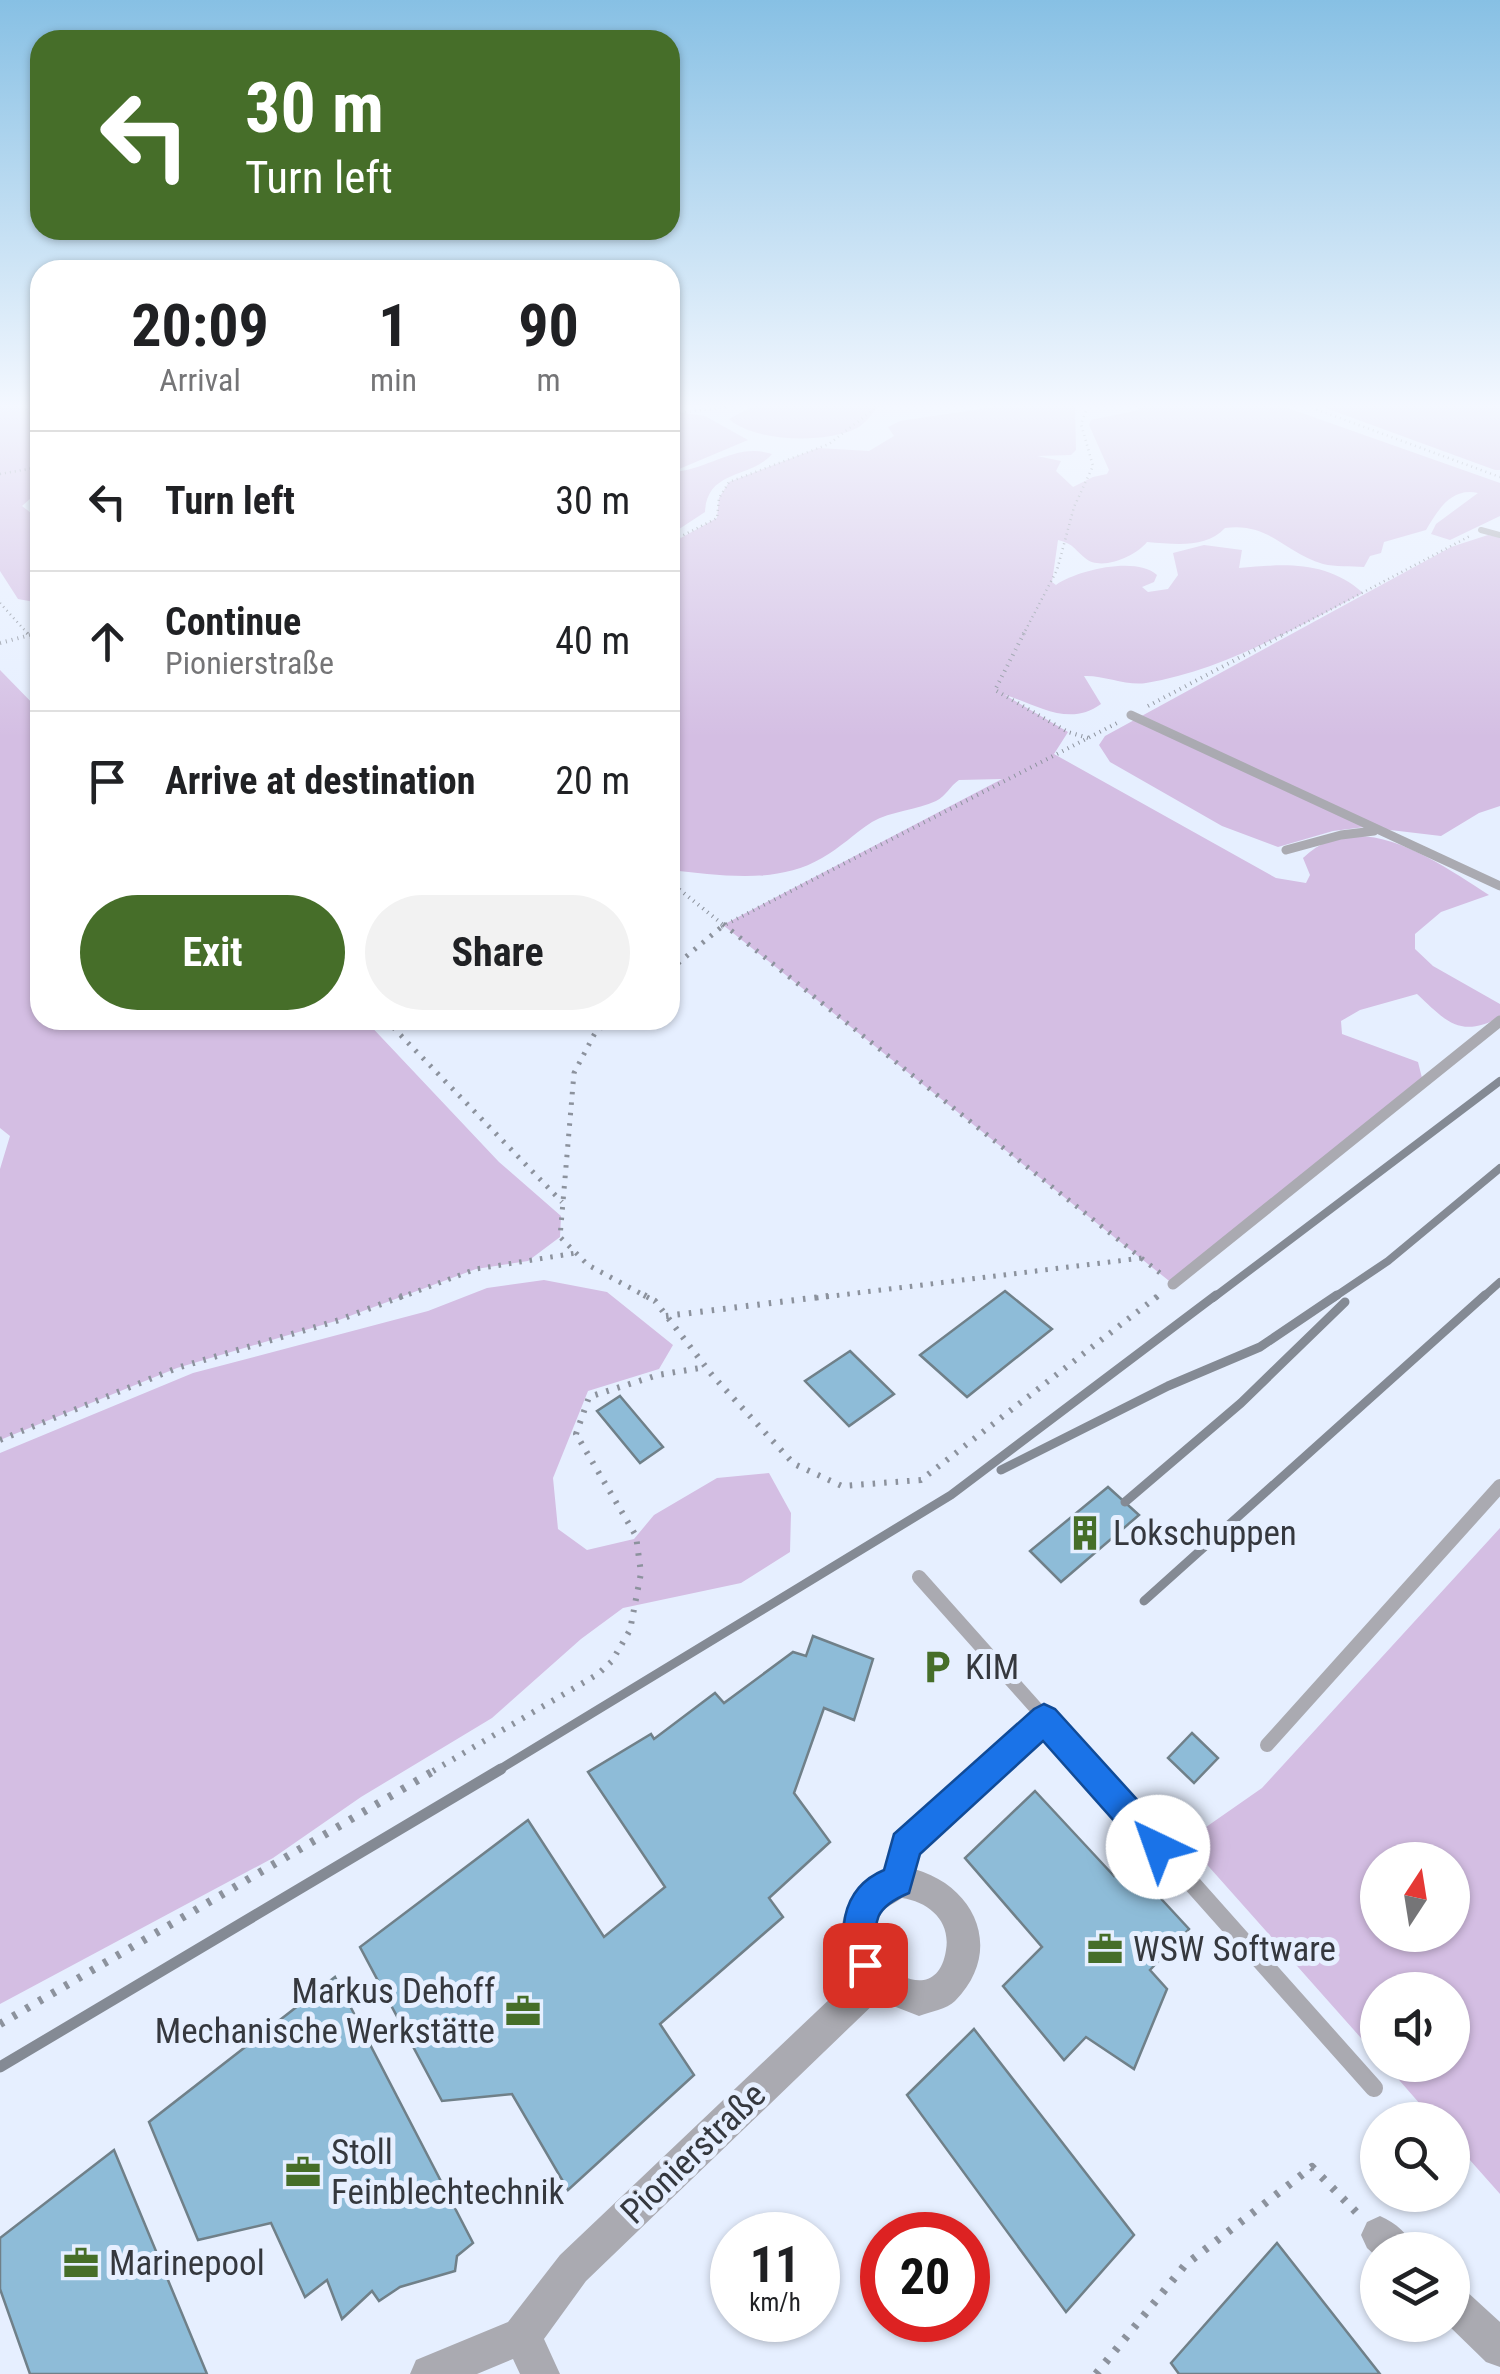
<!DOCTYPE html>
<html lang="en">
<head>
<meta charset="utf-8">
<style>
  body { margin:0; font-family:"Roboto Condensed",sans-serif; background:#f2f2f2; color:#202124; height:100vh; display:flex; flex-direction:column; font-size:38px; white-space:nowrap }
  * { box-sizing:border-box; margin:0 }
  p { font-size:32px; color:#757577 }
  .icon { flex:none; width:55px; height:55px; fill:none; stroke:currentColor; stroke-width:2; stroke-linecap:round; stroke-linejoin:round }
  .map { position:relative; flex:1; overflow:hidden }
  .panel { position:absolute; left:30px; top:260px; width:650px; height:770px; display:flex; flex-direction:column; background:#fff; border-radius:30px; box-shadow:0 2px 8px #0004 }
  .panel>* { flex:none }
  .banner { position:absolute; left:30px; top:30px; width:650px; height:210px; border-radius:30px; box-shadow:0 2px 8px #0004; background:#466e29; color:#fff; overflow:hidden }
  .needle { width:65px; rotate:12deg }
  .fabs { position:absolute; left:1360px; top:1842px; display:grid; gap:20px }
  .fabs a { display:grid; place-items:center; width:110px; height:110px; border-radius:50%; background:#fff; box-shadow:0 2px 8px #0004; font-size:50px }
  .speed { position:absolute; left:710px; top:2212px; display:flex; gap:20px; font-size:50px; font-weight:700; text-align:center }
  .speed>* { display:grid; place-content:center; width:130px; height:130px; border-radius:50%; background:#fff; box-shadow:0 2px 8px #0004; line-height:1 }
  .speed small { font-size:25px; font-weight:400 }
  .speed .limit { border:15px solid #d22; background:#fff; color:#111 }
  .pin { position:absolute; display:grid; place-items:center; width:85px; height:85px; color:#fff; margin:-42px; border-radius:20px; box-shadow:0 5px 15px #0006 }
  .me { position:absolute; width:110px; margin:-55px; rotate:318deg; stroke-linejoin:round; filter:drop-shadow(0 0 8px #0008) }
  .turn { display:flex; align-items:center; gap:35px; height:210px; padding:0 50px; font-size:45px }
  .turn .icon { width:130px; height:130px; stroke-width:2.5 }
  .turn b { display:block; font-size:70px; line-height:85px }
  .eta { display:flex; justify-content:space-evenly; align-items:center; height:170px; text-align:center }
  .eta b { font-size:60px; font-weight:700; line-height:70px }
  .button { display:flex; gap:20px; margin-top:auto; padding:20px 50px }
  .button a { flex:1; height:115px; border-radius:60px; background:#466e29; color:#fff; font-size:40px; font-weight:700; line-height:115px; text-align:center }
  .button a+a { background:#f2f2f2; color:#202124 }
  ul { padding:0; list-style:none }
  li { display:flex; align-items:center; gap:30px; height:140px; padding:0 50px; border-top:2px solid #e0e0e0 }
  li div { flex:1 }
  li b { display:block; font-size:38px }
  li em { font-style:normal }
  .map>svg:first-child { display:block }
  .green { fill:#d4bee3; fill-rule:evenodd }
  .building { fill:#8ebcd8; stroke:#708089; stroke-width:2.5 }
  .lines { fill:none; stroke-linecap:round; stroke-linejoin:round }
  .path-far4 { stroke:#8c929d; stroke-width:2.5; stroke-dasharray:1 4; stroke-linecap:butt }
  .path-far3 { stroke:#8c929d; stroke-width:4; stroke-dasharray:1 5; stroke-linecap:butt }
  .path-far2 { stroke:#8c929d; stroke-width:5; stroke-dasharray:2.5 8; stroke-linecap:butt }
  .path-far1 { stroke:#8c929d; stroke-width:6; stroke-dasharray:2.5 9; stroke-linecap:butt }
  .path { stroke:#8c929d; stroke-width:8; stroke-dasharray:4 11; stroke-linecap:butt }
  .lane-far4 { stroke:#aaaab1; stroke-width:6 }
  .lane-far3 { stroke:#aaaab1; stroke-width:9 }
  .lane-far2 { stroke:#aaaab1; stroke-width:11 }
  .lane-far1 { stroke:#aaaab1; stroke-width:14 }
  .lane { stroke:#aaaab1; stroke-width:18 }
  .street { fill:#aaaab1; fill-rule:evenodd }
  .rail-far2 { stroke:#848a94; stroke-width:8 }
  .rail-far1 { stroke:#848a94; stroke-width:9 }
  .rail { stroke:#848a94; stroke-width:11 }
  .route { fill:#1a73e8; stroke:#114b97; stroke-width:2.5 }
  .labels { text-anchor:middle; stroke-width:10; stroke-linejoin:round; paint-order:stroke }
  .near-poi-label { font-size:35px; fill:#35383e; stroke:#e6efff; text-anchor:start }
  .near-street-label { font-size:35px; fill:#35383e; stroke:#e6efff }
</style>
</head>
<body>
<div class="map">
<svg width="1500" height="2374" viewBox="0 0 1500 2374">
  <rect width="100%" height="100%" fill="#e6efff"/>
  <!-- green -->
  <path class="green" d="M0,406H40V490L22,506L40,520V603L18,599L0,571Z
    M753,406H878C872,414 866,423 857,428C826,444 754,442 729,419Z
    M1000,406H1075L1076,450L1071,455L1037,456L1061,461L1056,471L1073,487L1093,477L1107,474L1109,470L1089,425L1091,420L1139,410L1136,406H1282L1500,483V516L1450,540L1431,534L1436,524L1478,493C1451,487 1438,510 1426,530L1384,542L1381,553L1370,556L1364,567C1351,566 1335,567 1323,564C1284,553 1270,522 1225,528C1205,549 1175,544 1147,542C1136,556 1101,572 1085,558C1074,549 1074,544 1058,540L1052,582L1056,585C1077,570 1137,556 1157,575L1154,582L1142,587L1148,592L1168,589L1178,575L1173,553L1204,545L1242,550L1239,568C1284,564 1326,560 1363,593C1296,628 1221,671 1146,683C1126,686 1104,675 1084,676L1101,704C1069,728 1036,704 1005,695L1068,732L1054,754L1276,878L1306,883L1310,875L1303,858C1360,804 1438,863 1489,895L1441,912L1415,934V949L1433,966L1500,1004V1017C1460,1039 1446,1021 1417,994L1360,1010L1341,1021L1342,1034L1418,1062L1423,1082L1173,1284L723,925L1002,779L959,780C950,786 946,796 936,801C917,810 891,811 872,822C855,833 840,848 822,858C776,885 720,875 670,870V544L717,518L719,498L729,482L818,448L869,451L894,436L888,427L900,421Z
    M1320,406H1500V470H1495Z
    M684,413L705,416L748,440L672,472C707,471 736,442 772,454C751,479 707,469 705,512L670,535V415Z
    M1488,535L1500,537V806L1479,813L1441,836L1365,827L1333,831L1278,847L1222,826L1110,762L1099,745L1105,736L1451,547Z
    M0,670L40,711V1020H365L499,1162L561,1216L560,1237L528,1261L476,1269L339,1320L177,1368L0,1440V1169L10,1136L0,1128Z
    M544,1280L607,1292L673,1345L659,1369L588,1391L553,1478L558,1529L587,1550L634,1539L654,1515L717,1478L769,1473L791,1513L790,1552L741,1583L623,1608L581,1639L492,1718L361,1797L273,1858L0,2004V1453L193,1373L428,1311L487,1288Z
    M1500,1528V2194L1453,2141L1452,2120H1434L1386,2065H1452V1990H1378L1377,2056L1186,1841L1262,1788ZM1452,1860V1935H1378V1860Z"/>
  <!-- building -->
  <path class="building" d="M1005,1291L1052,1329L967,1397L920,1355Z
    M850,1351L894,1394L849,1426L805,1381Z
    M620,1396L663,1447L640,1463L597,1411Z
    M1108,1487L1139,1515L1061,1582L1030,1551Z
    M813,1636L873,1659L854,1720L824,1708L794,1793L830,1842L769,1898L783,1917L660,2024L694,2075L568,2190L512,2094L442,2101L360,1947L528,1820L604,1937L665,1887L588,1772L651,1734L654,1739L715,1693L724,1703L793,1652L806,1656Z
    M1192,1733L1218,1758L1194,1783L1168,1758Z
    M1035,1791L1114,1876L1127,1862L1189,1929L1150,1970L1167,1989L1134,2069L1086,2037L1064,2060L1003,1986L1042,1947L965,1858Z
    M335,1977L473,2243L457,2256L455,2271L400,2287L379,2301L372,2291L342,2319L327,2280L305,2297L271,2223L198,2240L149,2122Z
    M974,2029L1134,2235L1066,2312L907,2095Z
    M114,2150L207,2374H30L0,2289V2238Z
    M1277,2243L1380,2374H1179L1171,2363Z"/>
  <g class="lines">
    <!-- path-far4 -->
    <path class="path-far4" d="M22,406L40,422
      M1307,406L1500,477
      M670,414L734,406
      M0,474L40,467
      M670,542L717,518L719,498L729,482L829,444L878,406
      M0,603L29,635
      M1023,635L1057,570L1074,507L1093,466L1081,424L1088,406
      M1282,635L1470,536"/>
    <!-- path-far3 -->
    <path class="path-far3" d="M27,633L40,647
      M1024,633L995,690L1068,732L1088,738
      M0,643L30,635
      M1148,706L1286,633
      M670,882L726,927
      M721,927L1117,723"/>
    <!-- path-far2 -->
    <path class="path-far2" d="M723,924L1160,1273
      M670,970L725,924
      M386,1020L562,1202
      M610,1020L595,1033L574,1073L560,1237L588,1265L649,1298
      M399,1298L476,1269L576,1253
      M816,1298L1142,1258
      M1156,1298L1162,1293"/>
    <!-- path-far1 -->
    <path class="path-far1" d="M644,1295L655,1301L712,1375L794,1464L842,1486L921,1480L1159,1295
      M666,1316L836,1295
      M0,1440L177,1368L339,1320L405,1295
      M433,1771L598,1674L612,1661L630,1630L641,1573L636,1536L576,1434L589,1397L658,1375L706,1367"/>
    <!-- path -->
    <path class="path" d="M0,2024L437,1769
      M1096,2374L1185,2265L1312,2167L1358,2214"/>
    <!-- lane-far4 -->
    <path class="lane-far4" d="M1481,530L1500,535"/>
    <!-- lane-far3 -->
    <path class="lane-far3" d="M1131,715L1500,886
      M1286,850L1341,835L1374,831"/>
    <!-- lane-far2 -->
    <path class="lane-far2" d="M1173,1284L1500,1021"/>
    <!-- lane-far1 -->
    <path class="lane-far1" d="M919,1577L1092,1771
      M1267,1745L1500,1486
      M988,1771L1045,1719"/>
    <!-- lane -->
    <path class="lane" d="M1090,1769L1374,2088
      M899,1878L906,1846L991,1769"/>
    <!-- street -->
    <path class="street" d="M898,1866C968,1874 1010,1945 955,2001C947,2009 930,2012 919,2016L878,2000L586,2281L544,2339L560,2374H520L513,2359L477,2374H410L416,2360L508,2322L560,2255L855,1975C825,1925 848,1887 898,1866ZM902,1898C929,1902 951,1921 946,1950C936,2017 854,1958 877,1917C882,1909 893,1904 902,1898Z
      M1380,2216C1397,2224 1408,2233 1415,2250H1378V2258L1367,2248L1361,2235L1367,2222Z
      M1452,2284L1465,2290L1500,2322V2367L1486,2362L1448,2325H1452Z"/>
    <!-- rail-far2 -->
    <path class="rail-far2" d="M1213,1298L1500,1081
      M1333,1298L1388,1261L1500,1168
      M1482,1298L1500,1282"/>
    <!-- rail-far1 -->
    <path class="rail-far1" d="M1001,1470L1168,1386L1260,1347L1337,1295
      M1125,1502L1241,1403L1345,1302
      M1144,1601L1485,1295
      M497,1771L951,1495L1216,1295"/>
    <!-- rail -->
    <path class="rail" d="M0,2067L501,1769"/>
  </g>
  <!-- sky -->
  <linearGradient id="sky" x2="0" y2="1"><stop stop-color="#87c0e4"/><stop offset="0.55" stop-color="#f4f8ff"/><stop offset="1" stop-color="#f4f8ff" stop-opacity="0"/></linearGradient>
  <rect width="1500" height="738" fill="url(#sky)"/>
  <!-- route -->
  <path class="route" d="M1044,1704L1055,1709L1170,1836L1174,1847L1170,1858L1158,1863L1147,1858L1043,1741L920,1854L909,1893C851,1917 891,1942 877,1977L865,1982L853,1977C836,1938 839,1889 884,1870L894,1834L1034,1709Z"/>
  <!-- icons -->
  <defs>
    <symbol id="building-bare" viewBox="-9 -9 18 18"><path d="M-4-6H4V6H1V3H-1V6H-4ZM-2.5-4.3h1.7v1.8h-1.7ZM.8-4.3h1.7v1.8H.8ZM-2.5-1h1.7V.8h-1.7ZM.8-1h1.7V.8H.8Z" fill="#466e29" stroke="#e6efff" stroke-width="2.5" paint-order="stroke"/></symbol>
    <symbol id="parking-bare" viewBox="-9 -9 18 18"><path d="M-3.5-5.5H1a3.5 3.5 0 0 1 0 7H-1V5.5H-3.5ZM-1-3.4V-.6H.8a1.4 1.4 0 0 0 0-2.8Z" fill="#466e29" stroke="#e6efff" stroke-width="2.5" paint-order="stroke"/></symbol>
    <symbol id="office-bare" viewBox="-9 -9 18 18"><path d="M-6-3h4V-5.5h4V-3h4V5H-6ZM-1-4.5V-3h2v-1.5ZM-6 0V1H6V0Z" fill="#466e29" stroke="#e6efff" stroke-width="2.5" paint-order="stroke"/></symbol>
  </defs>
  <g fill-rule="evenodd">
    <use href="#building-bare" x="1060" y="1508" width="50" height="50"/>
    <use href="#parking-bare" x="912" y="1642" width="50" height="50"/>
    <use href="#office-bare" x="1080" y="1924" width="50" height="50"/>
    <use href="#office-bare" x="498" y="1986" width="50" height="50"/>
    <use href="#office-bare" x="278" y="2147" width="50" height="50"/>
    <use href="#office-bare" x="56" y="2238" width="50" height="50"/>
  </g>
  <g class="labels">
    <!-- near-poi labels -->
    <g class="near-poi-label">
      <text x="1113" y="1545">Lokschuppen</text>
      <text x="965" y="1679">KIM</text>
      <text x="1133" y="1961">WSW Software</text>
      <text x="495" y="2003" text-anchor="end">Markus Dehoff<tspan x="495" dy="40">Mechanische Werkstätte</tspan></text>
      <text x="331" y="2164">Stoll<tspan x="331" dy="40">Feinblechtechnik</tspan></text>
      <text x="109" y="2275">Marinepool</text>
    </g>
    <!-- near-street labels -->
    <g class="near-street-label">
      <text transform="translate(693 2153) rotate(-44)" y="12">Pionierstraße</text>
    </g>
  </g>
</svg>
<div class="fabs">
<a><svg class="needle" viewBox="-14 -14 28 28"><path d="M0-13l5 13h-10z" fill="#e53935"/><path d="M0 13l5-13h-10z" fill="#757577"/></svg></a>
<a><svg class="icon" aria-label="sound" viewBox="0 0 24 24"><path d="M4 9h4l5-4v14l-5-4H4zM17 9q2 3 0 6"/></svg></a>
<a><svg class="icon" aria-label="search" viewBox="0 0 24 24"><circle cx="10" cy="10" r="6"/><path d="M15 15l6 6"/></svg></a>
<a><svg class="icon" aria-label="layers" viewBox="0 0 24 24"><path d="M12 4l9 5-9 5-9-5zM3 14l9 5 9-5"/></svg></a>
</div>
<div class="speed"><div>11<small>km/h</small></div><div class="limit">20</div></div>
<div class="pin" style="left:865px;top:1965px;background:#d93025"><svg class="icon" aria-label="arrive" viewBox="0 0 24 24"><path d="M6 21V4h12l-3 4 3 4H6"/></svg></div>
<svg class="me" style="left:1158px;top:1847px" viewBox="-20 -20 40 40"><circle r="19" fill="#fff"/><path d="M0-13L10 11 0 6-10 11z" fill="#1a73e8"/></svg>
<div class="banner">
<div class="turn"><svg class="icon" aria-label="left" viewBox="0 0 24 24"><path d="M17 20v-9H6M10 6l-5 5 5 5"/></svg><div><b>30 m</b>Turn left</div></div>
</div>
<section class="panel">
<div class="eta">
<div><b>20:09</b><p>Arrival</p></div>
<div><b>1</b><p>min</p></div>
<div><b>90</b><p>m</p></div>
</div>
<ul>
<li><svg class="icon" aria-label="left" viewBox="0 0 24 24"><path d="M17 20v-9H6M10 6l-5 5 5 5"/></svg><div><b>Turn left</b></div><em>30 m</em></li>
<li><svg class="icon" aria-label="ahead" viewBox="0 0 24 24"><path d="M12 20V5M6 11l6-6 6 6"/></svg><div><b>Continue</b><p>Pionierstraße</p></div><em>40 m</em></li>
<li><svg class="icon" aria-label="arrive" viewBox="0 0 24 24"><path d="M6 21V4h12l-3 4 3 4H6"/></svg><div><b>Arrive at destination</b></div><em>20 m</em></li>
</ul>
<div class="button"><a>Exit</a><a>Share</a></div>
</section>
</div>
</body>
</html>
